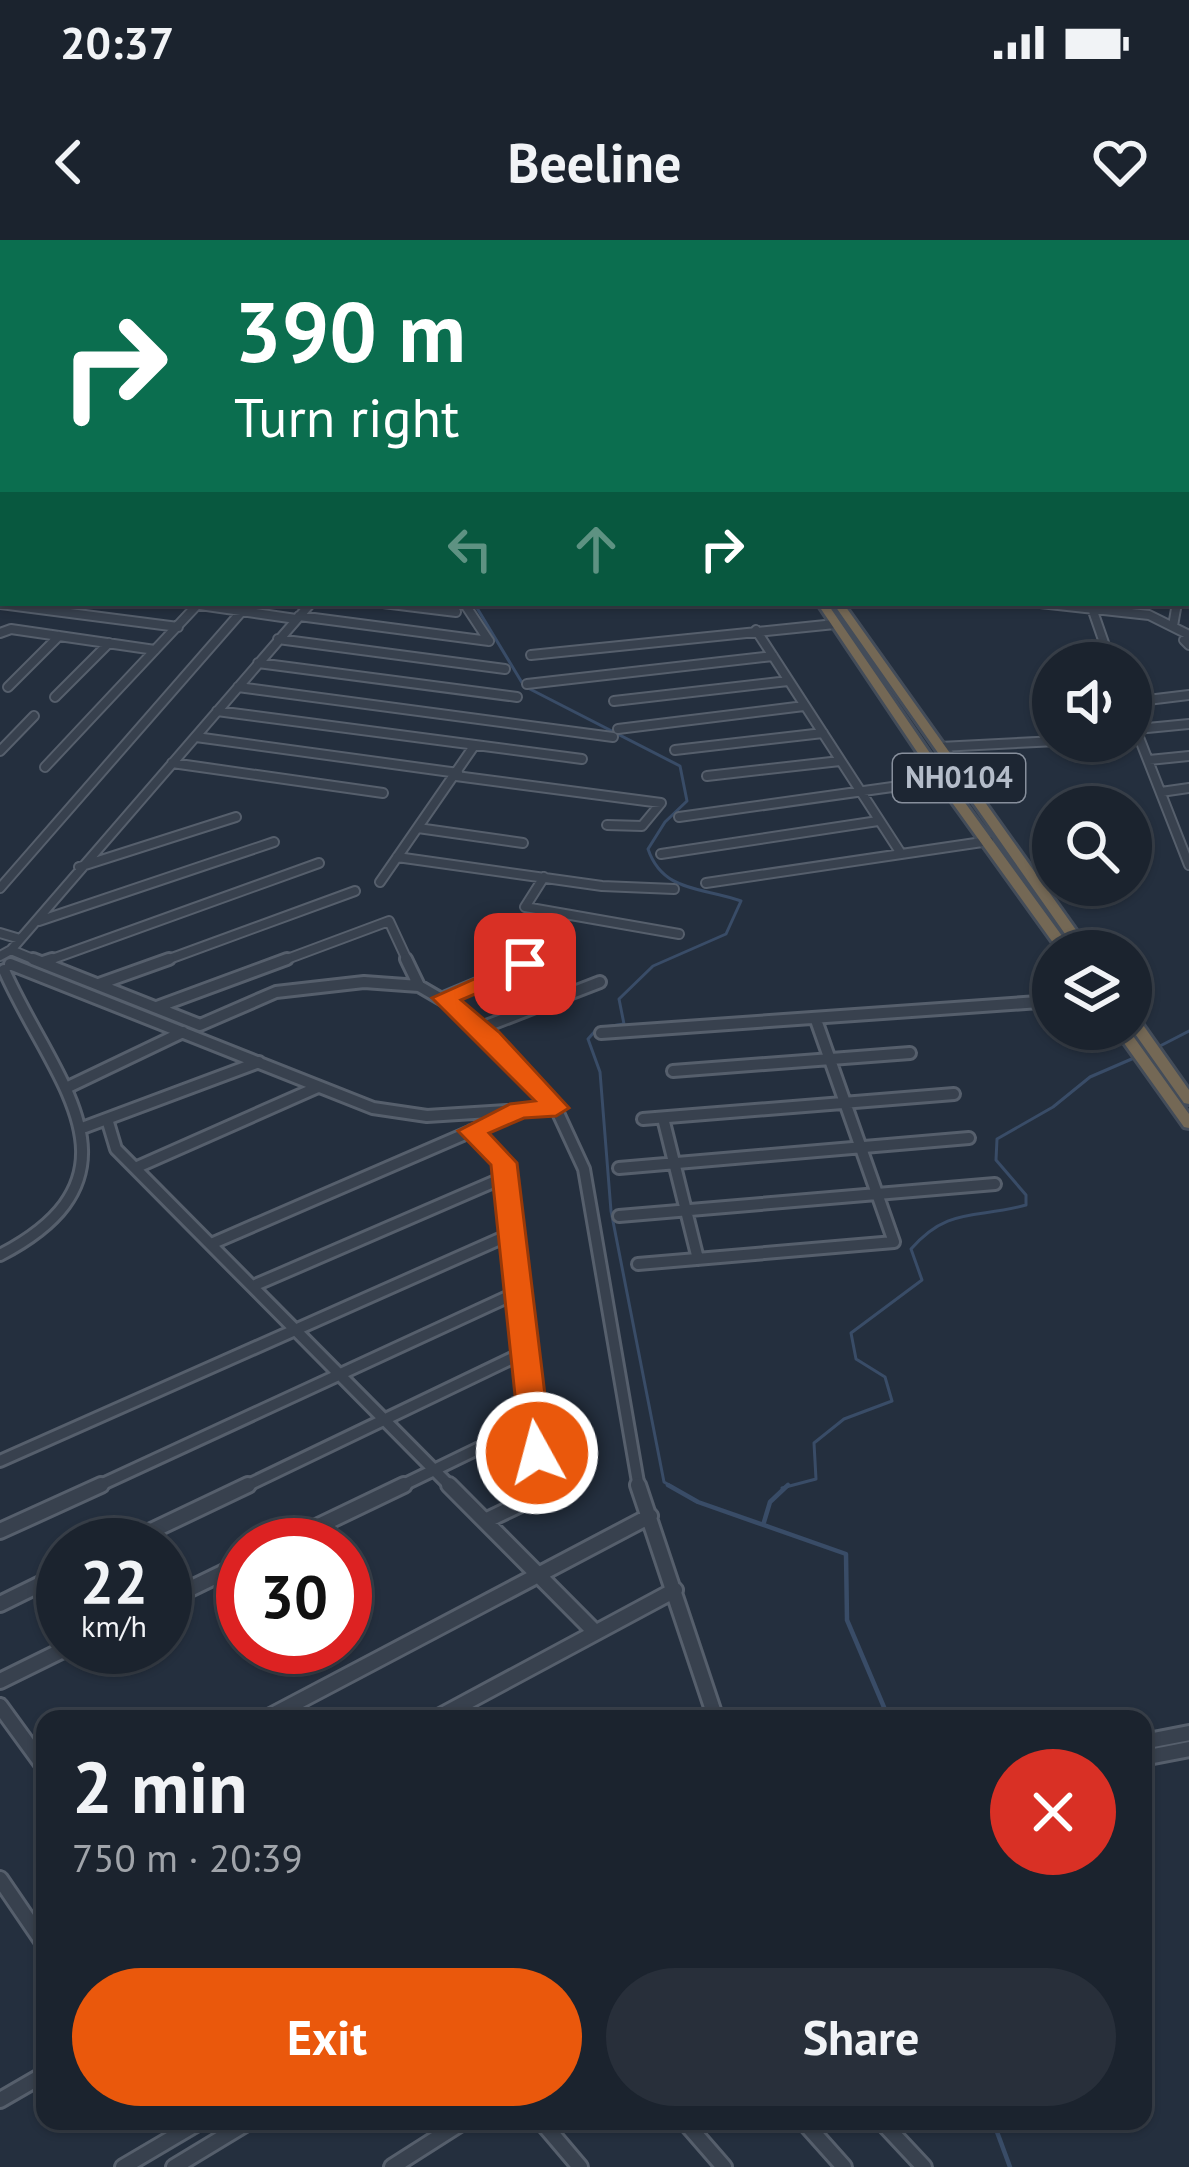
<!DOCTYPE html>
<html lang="en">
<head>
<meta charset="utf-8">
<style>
  body { margin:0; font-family:"PT Sans",sans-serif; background:#282f3a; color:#f1f3f6; height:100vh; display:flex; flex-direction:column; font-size:45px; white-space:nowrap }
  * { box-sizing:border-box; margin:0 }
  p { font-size:39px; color:#a0a4aa }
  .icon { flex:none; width:66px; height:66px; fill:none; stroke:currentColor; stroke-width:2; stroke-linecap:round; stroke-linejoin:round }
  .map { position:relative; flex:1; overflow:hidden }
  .details { position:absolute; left:36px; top:1470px; width:1116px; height:420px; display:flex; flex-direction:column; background:#1b232e; border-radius:24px; box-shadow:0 3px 9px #0004,0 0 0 3px #39404a }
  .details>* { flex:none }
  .guide { position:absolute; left:0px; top:0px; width:1191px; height:366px; box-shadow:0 3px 9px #0004,0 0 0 3px #39404a; background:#0b6e4f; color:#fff; overflow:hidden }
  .fabs { position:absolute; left:1032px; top:402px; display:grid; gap:24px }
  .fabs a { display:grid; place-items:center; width:120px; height:120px; border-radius:50%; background:#1b232e; box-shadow:0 3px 9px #0004,0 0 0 3px #39404a; font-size:60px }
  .speed { position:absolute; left:36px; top:1278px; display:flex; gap:24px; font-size:60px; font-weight:700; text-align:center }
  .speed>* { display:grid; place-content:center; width:156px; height:156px; border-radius:50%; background:#1b232e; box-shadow:0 3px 9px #0004,0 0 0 3px #39404a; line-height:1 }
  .speed small { font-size:30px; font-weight:400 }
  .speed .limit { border:18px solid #d22; background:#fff; color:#111 }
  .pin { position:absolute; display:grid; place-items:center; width:102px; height:102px; color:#fff; margin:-51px; border-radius:24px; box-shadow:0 6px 18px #0006 }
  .me { position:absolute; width:132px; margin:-66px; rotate:353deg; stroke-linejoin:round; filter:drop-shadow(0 0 9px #0008) }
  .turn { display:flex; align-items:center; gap:42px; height:252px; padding:0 36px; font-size:54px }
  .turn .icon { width:156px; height:156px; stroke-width:2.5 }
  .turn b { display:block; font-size:84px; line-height:102px }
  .lanes { display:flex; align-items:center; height:114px; padding:0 36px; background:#0003; justify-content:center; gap:60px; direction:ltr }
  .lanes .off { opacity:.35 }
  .round { display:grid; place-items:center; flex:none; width:126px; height:126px; border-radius:63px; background:#282f3a }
  .overview { display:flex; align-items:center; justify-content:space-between; height:204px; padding:0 36px }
  h1 { font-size:72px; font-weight:600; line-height:90px }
  .cta { display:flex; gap:24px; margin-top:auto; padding:24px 36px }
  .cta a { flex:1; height:138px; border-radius:72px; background:#ea580c; color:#fff; font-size:48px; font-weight:600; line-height:138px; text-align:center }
  .cta a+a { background:#282f3a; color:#f1f3f6 }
  .status { display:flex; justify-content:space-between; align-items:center; height:84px; padding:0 60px; background:#1b232e; direction:ltr }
  .status svg { height:33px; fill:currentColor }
  header { display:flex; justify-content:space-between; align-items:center; height:156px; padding:0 36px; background:#1b232e; font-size:54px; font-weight:600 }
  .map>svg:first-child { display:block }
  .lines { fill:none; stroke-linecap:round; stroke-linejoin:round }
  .stream-far1 { stroke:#394c67; stroke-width:3 }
  .stream { stroke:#394c67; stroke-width:4.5 }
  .minor-far3-casing { stroke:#565f6c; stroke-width:9 }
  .minor-far2-casing { stroke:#565f6c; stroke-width:12 }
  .minor-far1-casing { stroke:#565f6c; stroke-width:16 }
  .minor-casing { stroke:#565f6c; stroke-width:20 }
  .highway-casing { stroke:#434c59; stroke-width:6 }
  .minor-far3 { stroke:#38414e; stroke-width:6 }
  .minor-far2 { stroke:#38414e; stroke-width:8 }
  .minor-far1 { stroke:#38414e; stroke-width:10 }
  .minor { stroke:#38414e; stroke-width:14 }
  .highway { fill:#746855; fill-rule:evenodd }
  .route { fill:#ea580c; stroke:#983908; stroke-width:3 }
  .labels { text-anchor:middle; stroke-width:12; stroke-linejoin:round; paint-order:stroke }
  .shield { fill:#1d2633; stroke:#878f9c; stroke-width:3 }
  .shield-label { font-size:30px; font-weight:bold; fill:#b4bcc9 }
</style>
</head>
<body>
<div class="status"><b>20:37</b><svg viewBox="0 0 49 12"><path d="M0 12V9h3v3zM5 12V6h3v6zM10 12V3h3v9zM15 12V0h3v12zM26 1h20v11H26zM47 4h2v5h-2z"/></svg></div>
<header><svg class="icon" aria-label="back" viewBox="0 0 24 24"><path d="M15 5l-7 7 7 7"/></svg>Beeline<svg class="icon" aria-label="heart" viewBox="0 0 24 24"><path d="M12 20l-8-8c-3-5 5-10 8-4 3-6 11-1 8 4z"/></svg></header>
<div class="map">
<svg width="1189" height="1927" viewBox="0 0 1189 1927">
  <rect width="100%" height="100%" fill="#242f3e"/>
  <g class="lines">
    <!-- stream-far1 -->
    <path class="stream-far1" d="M474,363L524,446L680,526L687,561L665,582L648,609C663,653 703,647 741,661L726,694L653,726L619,759L624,784L605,787
      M596,790L588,799L600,832L611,971L664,1242L674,1248
      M1160,806L1189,791
      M782,1248L816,1239L814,1203L844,1179L892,1161L885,1137L856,1119L851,1093L922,1040L911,1009C948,966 977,979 1026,965V955L996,920L997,899L1053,867L1090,837L1134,818"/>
    <!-- stream -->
    <path class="stream" d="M668,1245L698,1262L846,1314L847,1380L889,1479
      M764,1282L770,1262L788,1245
      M993,1881L1010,1927"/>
    <defs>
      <path id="minor-far3" d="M195,0L226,3
        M224,0L251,3
        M295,0L307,1
        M430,0L434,3
        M974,0L988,3
        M1045,0L1059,3
        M1077,0L1089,3
        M1184,0L1189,1
        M349,1L374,3
        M52,3L59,0
        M102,3L109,0
        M262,3L266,0
        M737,3L764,0"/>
      <path id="minor-far2" d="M186,363L296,379
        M383,363L456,372
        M464,363L489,401
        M1040,363L1149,375L1189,395L1184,400L1189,405
        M0,364L178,387
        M1093,371L1111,423
        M299,376L489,401
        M1173,386L1177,363
        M756,390L900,612
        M0,393L11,389L155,410
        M278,399L505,429
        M531,415L835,384
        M258,423L517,457
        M527,444L773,416
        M8,447L59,396
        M238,447L613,497
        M55,457L109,403
        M614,461L788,441
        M1131,462L1189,455
        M217,471L582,519
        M1131,477L1189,625
        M618,489L804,466
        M1137,489L1189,484
        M196,497L458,533
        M940,507L1057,501
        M675,510L823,493
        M0,511L34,476
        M1149,520L1189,516
        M172,523L383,553
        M45,527L199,363
        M456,536L661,563L642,586L607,585
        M707,536L840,521
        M1161,552L1189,548
        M679,577L942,540
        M418,588L523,603
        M661,614L878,581
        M397,617L602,646L674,649
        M79,627L236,577
        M544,637L525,667L679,694
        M380,642L474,506
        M706,643L989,601
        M0,648L249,363
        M39,681L274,602
        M0,693L20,699
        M11,710L40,722
        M0,716L11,710L311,363
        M44,722L319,623
        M161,722L355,651
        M279,722L389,681L408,722"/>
      <path id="minor-far1" d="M33,719L200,785L276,752L364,742L419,746L462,771L553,862L584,929L639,1248
        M406,719L419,746
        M43,722L52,719
        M10,724L373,868L427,876L556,868
        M99,744L169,719
        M444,758L525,724
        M157,767L287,719
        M481,788L600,742
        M601,793L1053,761
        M673,831L910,813
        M66,848L183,792
        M663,878L698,1019
        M107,879L116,909L452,1248
        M643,879L954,854
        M85,887L259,822
        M471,891L504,923L537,1248
        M135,928L318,847
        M619,928L969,898
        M619,976L995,944
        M211,1004L511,874
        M0,1015C156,934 50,836 4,730
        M638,1024L894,1002L816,780
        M253,1046L505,937
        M0,1221L511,994
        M94,1248L518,1052
        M242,1248L525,1112
        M397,1248L533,1182"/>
      <path id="minor" d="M449,1245L595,1392
        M638,1245L716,1479
        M485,1281L527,1261L540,1245
        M0,1291L101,1245
        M122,1305L248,1245
        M279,1305L404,1245
        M165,1361L243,1323
        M0,1364L63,1333
        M0,1441L69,1407
        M0,1466L45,1528
        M265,1479L650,1276
        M435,1479L675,1350
        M1143,1502L1189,1493
        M1143,1518L1189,1509
        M0,1639L45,1705
        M0,1860L45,1834
        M541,1881L580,1927
        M684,1881L724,1927
        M803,1881L844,1927
        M881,1881L924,1927
        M123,1927L201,1881
        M174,1927L250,1881
        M392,1927L464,1881"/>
      <path id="highway" d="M476,0H484L487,3H479Z
        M817,363H827L947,538L1073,711H1059L938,543Z
        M833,363H843L1091,711H1077Z
        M1131,774L1136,775L1189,850V864L1184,863L1131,788Z
        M1114,789H1128L1189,874V888L1184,887Z"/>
    </defs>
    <!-- minor-far3 casing -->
    <use href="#minor-far3" class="minor-far3-casing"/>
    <!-- minor-far2 casing -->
    <use href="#minor-far2" class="minor-far2-casing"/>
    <!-- minor-far1 casing -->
    <use href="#minor-far1" class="minor-far1-casing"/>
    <!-- minor casing -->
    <use href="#minor" class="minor-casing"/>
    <!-- highway casing -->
    <use href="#highway" class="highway-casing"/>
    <!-- minor-far3 -->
    <use href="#minor-far3" class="minor-far3"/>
    <!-- minor-far2 -->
    <use href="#minor-far2" class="minor-far2"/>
    <!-- minor-far1 -->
    <use href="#minor-far1" class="minor-far1"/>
    <!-- minor -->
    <use href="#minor" class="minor"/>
    <!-- highway -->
    <use href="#highway" class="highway"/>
  </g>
  <!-- route -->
  <path class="route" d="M525,716L534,718V729L461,760L499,792L569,868L556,876L524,878L489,893L517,923L552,1213L548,1220H526L521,1213L491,925L458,891L510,864L535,861L432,758Z"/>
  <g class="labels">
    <!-- shield labels -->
    <rect class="shield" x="893" y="514" width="132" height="48" rx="9"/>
    <g class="shield-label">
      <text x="959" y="548">NH0104</text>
    </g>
  </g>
</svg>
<div class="fabs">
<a><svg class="icon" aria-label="sound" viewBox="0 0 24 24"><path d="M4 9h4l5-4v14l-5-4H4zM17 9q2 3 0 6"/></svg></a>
<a><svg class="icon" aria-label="search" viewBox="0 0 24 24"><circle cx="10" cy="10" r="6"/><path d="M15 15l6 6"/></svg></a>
<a><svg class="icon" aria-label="layers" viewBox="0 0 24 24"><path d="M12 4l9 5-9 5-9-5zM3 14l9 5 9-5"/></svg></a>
</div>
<div class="speed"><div>22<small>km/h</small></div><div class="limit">30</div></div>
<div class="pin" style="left:525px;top:724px;background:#d93025"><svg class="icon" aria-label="arrive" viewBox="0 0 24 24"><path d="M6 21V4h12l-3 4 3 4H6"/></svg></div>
<svg class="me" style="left:537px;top:1213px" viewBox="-20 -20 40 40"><circle r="17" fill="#ea580c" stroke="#fff" stroke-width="3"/><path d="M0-11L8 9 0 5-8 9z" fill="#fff"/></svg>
<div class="guide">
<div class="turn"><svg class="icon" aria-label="right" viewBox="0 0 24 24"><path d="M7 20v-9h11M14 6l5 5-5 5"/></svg><div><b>390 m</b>Turn right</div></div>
<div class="lanes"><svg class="icon off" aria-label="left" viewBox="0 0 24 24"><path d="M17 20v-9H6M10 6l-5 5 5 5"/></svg><svg class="icon off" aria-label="ahead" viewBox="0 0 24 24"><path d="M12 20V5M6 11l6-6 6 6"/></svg><svg class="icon" aria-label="right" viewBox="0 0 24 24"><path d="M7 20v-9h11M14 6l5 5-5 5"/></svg></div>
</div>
<section class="details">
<div class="overview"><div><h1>2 min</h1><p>750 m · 20:39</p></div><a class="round" style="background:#d93025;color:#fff"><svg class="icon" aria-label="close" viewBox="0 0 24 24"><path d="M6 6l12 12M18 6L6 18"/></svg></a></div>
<div class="cta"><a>Exit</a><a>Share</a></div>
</section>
</div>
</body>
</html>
